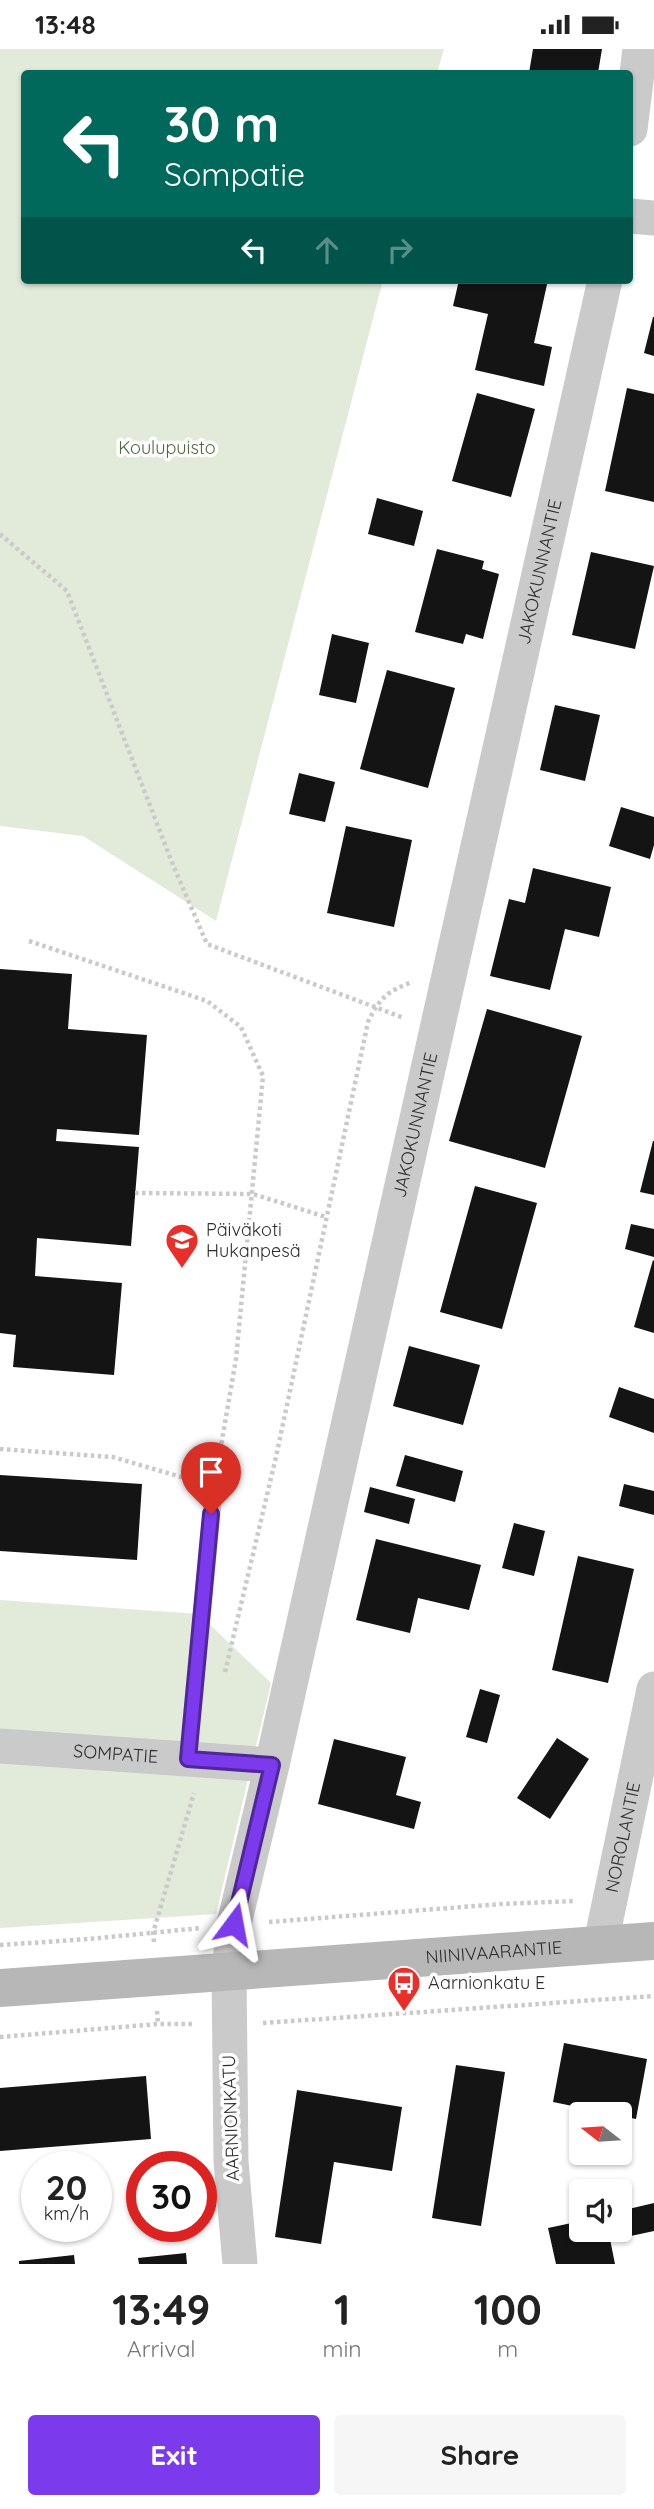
<!DOCTYPE html>
<html lang="en">
<head>
<meta charset="utf-8">
<style>
  body { margin:0; font-family:Quicksand,sans-serif; background:#f6f6f6; color:#222; height:100vh; display:flex; flex-direction:column; font-size:26px; white-space:nowrap }
  * { box-sizing:border-box; margin:0 }
  p { font-size:23px; color:#767676 }
  .icon { flex:none; width:38px; height:38px; fill:none; stroke:currentColor; stroke-width:2; stroke-linecap:round; stroke-linejoin:round }
  .map { position:relative; height:2215px; overflow:hidden }
  .drawer { display:flex; flex-direction:column; background:#fff; flex:1 }
  .drawer>* { flex:none }
  .top-card { position:absolute; left:21px; top:21px; width:612px; height:214px; border-radius:7px; box-shadow:0 2px 5px #0004; background:#00695c; color:#fff; overflow:hidden }
  .needle { width:46px; rotate:287deg }
  .buttons { position:absolute; left:569px; top:2053px; display:grid; gap:14px }
  .buttons a { display:grid; place-items:center; width:63px; height:63px; border-radius:7px; background:#fff; box-shadow:0 2px 5px #0004; font-size:35px }
  .speed { position:absolute; left:21px; top:2102px; display:flex; gap:14px; font-size:35px; font-weight:700; text-align:center }
  .speed>* { display:grid; place-content:center; width:91px; height:91px; border-radius:50%; background:#fff; box-shadow:0 2px 5px #0004; line-height:1 }
  .speed small { font-size:18px; font-weight:400 }
  .speed .limit { border:10px solid #d22; background:#fff; color:#111 }
  .pin { position:absolute; display:grid; place-items:center; width:60px; height:60px; color:#fff; margin:-72px -30px; border-radius:50% 50% 50% 0; rotate:-45deg; box-shadow:0 0 7px #0007 }
  .pin .icon { rotate:45deg }
  .me { position:absolute; width:77px; margin:-38px; rotate:13deg; stroke-linejoin:round; filter:drop-shadow(0 0 5px #0008) }
  .turn { display:flex; align-items:center; gap:24px; height:147px; padding:0 28px; font-size:32px }
  .turn .icon { width:91px; height:91px; stroke-width:2.5 }
  .turn b { display:block; font-size:49px; line-height:60px }
  .lanes { display:flex; align-items:center; height:66px; padding:0 28px; background:#0003; justify-content:center; gap:35px; direction:ltr }
  .lanes .off { opacity:.35 }
  .eta { display:flex; justify-content:space-evenly; align-items:center; height:119px; text-align:center }
  .eta b { font-size:42px; font-weight:800; line-height:49px }
  .action { display:flex; gap:14px; margin-top:auto; padding:14px 28px }
  .action a { flex:1; height:80px; border-radius:7px; background:#7c3aed; color:#fff; font-size:28px; font-weight:800; line-height:80px; text-align:center }
  .action a+a { background:#f6f6f6; color:#222 }
  .status { display:flex; justify-content:space-between; align-items:center; height:49px; padding:0 35px; background:#fff; direction:ltr }
  .status svg { height:19px; fill:currentColor }
  .map>svg:first-child { display:block }
  .green { fill:#e2ebda }
  .building { fill:#141414 }
  .lines { fill:none; stroke-linecap:round; stroke-linejoin:round }
  .path { stroke:#cacaca; stroke-width:4.5; stroke-dasharray:3.5 3.5; stroke-linecap:butt }
  .service { stroke:#cacaca; stroke-width:18 }
  .minor { stroke:#cacaca; stroke-width:35 }
  .secondary { stroke:#b7b7b7; stroke-width:38 }
  .route-casing { stroke:#51269a; stroke-width:18 }
  .route { stroke:#7c3aed; stroke-width:12 }
  .labels { text-anchor:middle; stroke-width:7; stroke-linejoin:round; paint-order:stroke }
  .park-label { font-size:18px; fill:#4b6a3a; stroke:#fff }
  .street-label { font-size:18px; fill:#2d2d2d; stroke:#fff }
  .poi-label { font-size:18px; fill:#2d2d2d; stroke:#fff; text-anchor:start }
</style>
</head>
<body>
<div class="status"><b>13:48</b><svg viewBox="0 0 49 12"><path d="M0 12V9h3v3zM5 12V6h3v6zM10 12V3h3v9zM15 12V0h3v12zM26 1h20v11H26zM47 4h2v5h-2z"/></svg></div>
<div class="map">
<svg width="654" height="2215" viewBox="0 0 654 2215">
  <rect width="100%" height="100%" fill="#fff"/>
  <!-- green -->
  <path class="green" d="M0,0H444L437,24H24V231H383L216,872L83,787L0,777Z
    M0,1551L199,1565L271,1634L216,1865L0,1879Z"/>
  <!-- building -->
  <path class="building" d="M533,0H602L598,24H529Z
    M459,231H548L534,294L552,298L544,337L475,321L488,265L453,257Z
    M653,268H654V307L644,304Z
    M627,339L654,345V453L605,442Z
    M477,344L535,360L511,448L452,432Z
    M377,449L423,462L414,497L368,485Z
    M437,500L484,512L482,520L499,525L483,590L466,585L463,595L415,583Z
    M591,503L654,517L635,600L572,586Z
    M332,585L369,594L356,654L319,646Z
    M387,621L455,639L428,739L360,720Z
    M555,656L600,666L585,732L540,721Z
    M299,724L335,733L325,773L289,765Z
    M621,758L654,768V796L650,810L609,797Z
    M346,777L412,791L394,878L327,864Z
    M533,819L611,838L599,888L565,880L550,941L490,927L509,850L525,854Z
    M0,920L72,925L68,980L147,986L139,1086L57,1080L56,1092L139,1098L131,1197L37,1189L35,1227L122,1234L114,1326L13,1318L16,1286L0,1284Z
    M487,960L582,987L545,1119L449,1092Z
    M653,1092H654V1146L640,1143Z
    M475,1137L537,1154L502,1280L440,1263Z
    M631,1175L654,1180V1208L625,1200Z
    M653,1211L654,1212V1284L634,1278Z
    M409,1297L480,1316L463,1376L393,1357Z
    M619,1338L654,1350V1384L609,1368Z
    M405,1406L463,1422L455,1453L396,1437Z
    M0,1426L142,1435L137,1511L0,1502Z
    M624,1435L654,1442V1466L619,1457Z
    M370,1438L415,1450L409,1475L364,1463Z
    M514,1474L545,1482L534,1527L502,1519Z
    M376,1490L481,1516L469,1561L418,1549L410,1584L356,1571Z
    M578,1507L634,1520L608,1634L552,1621Z
    M480,1640L500,1646L487,1694L466,1688Z
    M557,1689L589,1710L550,1770L517,1749Z
    M334,1690L406,1708L396,1746L421,1753L414,1780L318,1755Z
    M564,1994L647,2010L636,2070L553,2053Z
    M456,2016L505,2023L481,2177L432,2169Z
    M146,2027L151,2090L0,2102V2039Z
    M297,2041L402,2058L392,2122L334,2113L321,2195L275,2188Z
    M654,2154V2182L626,2188L620,2162Z
    M581,2172V2180H608L615,2215H556L548,2179Z
    M186,2204L187,2215H139L138,2209Z
    M74,2206L75,2215H19V2212Z"/>
  <g class="lines">
    <!-- path -->
    <path class="path" d="M0,485L67,542L173,816L207,895L404,969
      M29,892L207,952L241,978L263,1027L236,1310L218,1414
      M135,1144L253,1145L326,1168
      M0,1400L113,1408L191,1431
      M225,1623L276,1408L368,973C379,949 389,941 413,933
      M269,1873L501,1855L575,1852
      M154,1893L153,1884L194,1744
      M0,1896L89,1890L201,1879
      M157,1962L158,1975
      M263,1974L654,1947
      M0,1988L158,1975H195"/>
    <!-- service -->
    <path class="service" d="M188,1710L214,1438"/>
    <!-- minor -->
    <g class="minor">
      <path d="M630,80L640,0"/>
      <path d="M630,167L654,169"/>
      <path id="s1" d="M0,1697L272,1716"/>
      <path id="s2" d="M601,1894L654,1640"/>
      <path id="s3" d="M240,2215L231,2112L229,1922L234,1875L272,1716L605,231"/>
    </g>
    <!-- secondary -->
    <path class="secondary" id="s4" d="M0,1939L654,1892"/>
  </g>
  <g class="lines">
    <defs>
      <path id="route" d="M211,1465L188,1710L272,1716L234,1875"/>
    </defs>
    <!-- route casing -->
    <use href="#route" class="route-casing"/>
    <!-- route -->
    <use href="#route" class="route"/>
  </g>
  <!-- icons -->
  <defs>
    <symbol id="school-pin" viewBox="-11 -11 22 30"><path d="M0 17L-7.5 6A9.5 9.5 0 1 1 7.5 6Z" fill="#ea2f2a" stroke="#fff"/><path d="M0-5L7-2L0 1L-7-2ZM-4 1L0 2.5L4 1V4Q0 6-4 4Z" fill="#fff"/></symbol>
    <symbol id="bus-pin" viewBox="-11 -11 22 30"><path d="M0 17L-7.5 6A9.5 9.5 0 1 1 7.5 6Z" fill="#ea2f2a" stroke="#fff"/><path d="M-5-6H5V4H4V6H2V4H-2V6H-4V4H-5ZM-3.5-4V0h7V-4ZM-3.5 1.2v1.5H-2V1.2ZM2 1.2v1.5H3.5V1.2Z" fill="#fff"/></symbol>
  </defs>
  <g fill-rule="evenodd">
    <use href="#school-pin" x="163" y="1172" width="38" height="52"/>
    <use href="#bus-pin" x="385" y="1915" width="38" height="52"/>
  </g>
  <g class="labels">
    <!-- park labels -->
    <g class="park-label">
      <text x="167" y="405">Koulupuisto</text>
    </g>
    <!-- street labels -->
    <g class="street-label">
      <text dy="6" stroke="none"><textPath href="#s3" startOffset="1727">JAKOKUNNANTIE</textPath></text>
      <text dy="6" stroke="none"><textPath href="#s3" startOffset="1160">JAKOKUNNANTIE</textPath></text>
      <text dy="6" stroke="none"><textPath href="#s1" startOffset="116">SOMPATIE</textPath></text>
      <text dy="6" stroke="none"><textPath href="#s2" startOffset="108">NOROLANTIE</textPath></text>
      <text dy="6" stroke="none"><textPath href="#s4" startOffset="495">NIINIVAARANTIE</textPath></text>
      <text transform="translate(231 2069) rotate(-92)" y="6">AARNIONKATU</text>
    </g>
    <!-- poi labels -->
    <g class="poi-label">
      <text x="206" y="1187">Päiväkoti<tspan x="206" dy="21">Hukanpesä</tspan></text>
      <text x="428" y="1940">Aarnionkatu E</text>
    </g>
  </g>
</svg>
<div class="buttons">
<a><svg class="needle" viewBox="-14 -14 28 28"><path d="M0-13l5 13h-10z" fill="#e53935"/><path d="M0 13l5-13h-10z" fill="#767676"/></svg></a>
<a><svg class="icon" aria-label="sound" viewBox="0 0 24 24"><path d="M4 9h4l5-4v14l-5-4H4zM17 9q2 3 0 6"/></svg></a>
</div>
<div class="speed"><div>20<small>km/h</small></div><div class="limit">30</div></div>
<div class="pin" style="left:211px;top:1465px;background:#d93025"><svg class="icon" aria-label="arrive" viewBox="0 0 24 24"><path d="M6 21V4h12l-3 4 3 4H6"/></svg></div>
<svg class="me" style="left:234px;top:1875px" viewBox="-20 -20 40 40"><path d="M0-17L14 15 0 8-14 15z" fill="#7c3aed" stroke="#fff" stroke-width="4"/></svg>
<div class="top-card">
<div class="turn"><svg class="icon" aria-label="left" viewBox="0 0 24 24"><path d="M17 20v-9H6M10 6l-5 5 5 5"/></svg><div><b>30 m</b>Sompatie</div></div>
<div class="lanes"><svg class="icon" aria-label="left" viewBox="0 0 24 24"><path d="M17 20v-9H6M10 6l-5 5 5 5"/></svg><svg class="icon off" aria-label="ahead" viewBox="0 0 24 24"><path d="M12 20V5M6 11l6-6 6 6"/></svg><svg class="icon off" aria-label="right" viewBox="0 0 24 24"><path d="M7 20v-9h11M14 6l5 5-5 5"/></svg></div>
</div>
</div>
<section class="drawer">
<div class="eta">
<div><b>13:49</b><p>Arrival</p></div>
<div><b>1</b><p>min</p></div>
<div><b>100</b><p>m</p></div>
</div>
<div class="action"><a>Exit</a><a>Share</a></div>
</section>
</body>
</html>
